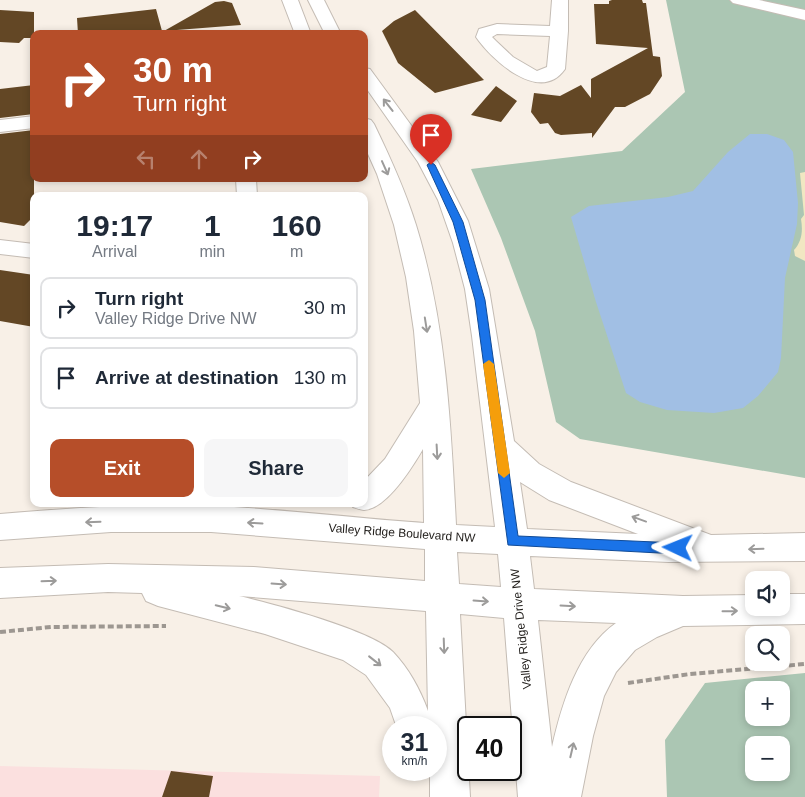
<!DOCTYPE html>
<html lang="en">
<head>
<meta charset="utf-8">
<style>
  body { margin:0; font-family:Helvetica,sans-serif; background:#f6f6f7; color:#1f2937; height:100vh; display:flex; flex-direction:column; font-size:19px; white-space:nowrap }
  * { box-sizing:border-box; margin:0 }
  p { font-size:16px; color:#747a83 }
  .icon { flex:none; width:28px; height:28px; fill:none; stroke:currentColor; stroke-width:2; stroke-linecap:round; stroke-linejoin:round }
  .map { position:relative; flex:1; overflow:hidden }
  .drawer { position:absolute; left:30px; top:192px; width:338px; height:315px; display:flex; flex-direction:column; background:#fff; border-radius:10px; box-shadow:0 2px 8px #0003 }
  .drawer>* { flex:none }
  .top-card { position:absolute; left:30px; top:30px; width:338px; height:152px; border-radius:10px; box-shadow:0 2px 8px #0003; background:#b64e29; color:#fff; overflow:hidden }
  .fabs { position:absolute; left:745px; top:571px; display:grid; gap:10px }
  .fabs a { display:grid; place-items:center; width:45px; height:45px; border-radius:10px; background:#fff; box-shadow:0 2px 8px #0003; font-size:25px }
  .speed { position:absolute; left:382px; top:716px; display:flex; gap:10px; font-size:25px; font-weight:700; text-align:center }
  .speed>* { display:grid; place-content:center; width:65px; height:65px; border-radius:50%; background:#fff; box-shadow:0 2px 8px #0003; line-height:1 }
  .speed small { font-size:12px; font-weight:400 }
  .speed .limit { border:2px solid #111; border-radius:8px; background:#fff; color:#111 }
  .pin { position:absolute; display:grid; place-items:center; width:42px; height:42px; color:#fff; margin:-51px -21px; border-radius:50% 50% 50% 0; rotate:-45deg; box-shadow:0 0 5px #0007 }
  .pin .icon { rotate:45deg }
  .me { position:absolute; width:55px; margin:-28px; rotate:272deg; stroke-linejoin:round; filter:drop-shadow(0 0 4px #0008) }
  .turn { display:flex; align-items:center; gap:18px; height:105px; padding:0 20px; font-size:22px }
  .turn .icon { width:65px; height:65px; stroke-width:2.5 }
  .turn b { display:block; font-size:35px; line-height:42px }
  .lanes { display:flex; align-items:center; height:48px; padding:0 20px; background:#0003; justify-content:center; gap:25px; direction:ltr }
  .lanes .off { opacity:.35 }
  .eta { display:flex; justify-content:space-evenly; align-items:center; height:85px; text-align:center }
  .eta b { font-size:30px; font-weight:600; line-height:35px }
  .button { display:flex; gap:10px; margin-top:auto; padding:10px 20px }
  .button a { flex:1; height:58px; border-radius:10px; background:#b64e29; color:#fff; font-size:20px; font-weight:600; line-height:58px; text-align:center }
  .button a+a { background:#f6f6f7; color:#1f2937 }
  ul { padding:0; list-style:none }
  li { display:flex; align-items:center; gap:15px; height:62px; margin:0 10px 8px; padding:0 10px; border:2px solid #e0e1e3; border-radius:10px }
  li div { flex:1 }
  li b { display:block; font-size:19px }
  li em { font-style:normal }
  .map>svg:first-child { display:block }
  .commercial { fill:#fbe0df }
  .green { fill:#abc6b3; fill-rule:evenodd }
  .sand { fill:#f1e7c2 }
  .water { fill:#a1bfe4 }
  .building { fill:#634725 }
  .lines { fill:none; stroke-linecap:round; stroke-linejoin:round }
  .minor-casing { stroke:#c4bcb4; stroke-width:2 }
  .path { stroke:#9d9791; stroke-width:4; stroke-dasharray:6 3; stroke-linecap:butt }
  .minor { fill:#fff; fill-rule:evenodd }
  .oneway { stroke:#9c9b9a }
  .route { fill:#1a73e8; stroke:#114b97 }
  .slow { fill:#f59e0b }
  .labels { text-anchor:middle; stroke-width:5; stroke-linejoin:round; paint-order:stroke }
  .street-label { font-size:12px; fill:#24211e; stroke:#fff }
</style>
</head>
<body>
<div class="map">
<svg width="805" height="797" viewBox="0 0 805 797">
  <rect width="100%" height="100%" fill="#f8f0e7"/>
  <!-- commercial -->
  <path class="commercial" d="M0,766L380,776L379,797H0Z"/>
  <!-- green -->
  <path class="green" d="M666,0H805V478L580,439L556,422L535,331L501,238L471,169L622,151L685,92Z
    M805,673V797H667L665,740L705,683ZM754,690H781V718H754ZM754,745H781V772H754Z"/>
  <!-- sand -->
  <path class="sand" d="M805,172V261L795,256L794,250C802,241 803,231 801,219L804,215L800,173Z"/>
  <!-- water -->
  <path class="water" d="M750,134H767L784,140L793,152L798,203L797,224L785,278L781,358L778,372L758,396L743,408L714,413L667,410L640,402L626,393L596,302L571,217L589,206L668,197L693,191L728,152Z"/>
  <!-- building -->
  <path class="building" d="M612,0H642L643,3H646L653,56L660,57L662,76L650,94L625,107H615L592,138V133L561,135L555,133L548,123L540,124L531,112L534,93L560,96L581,85L591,98V79L648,48L596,44L594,4H609V1Z
    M224,1L232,3L241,25L164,31L215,2Z
    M156,9L162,31L136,34H78L77,18Z
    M0,10L34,12V38H24L19,43L0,42Z
    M415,10L484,80L435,93L398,63L382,31L394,21Z
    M34,85V114L0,118V89Z
    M496,86L517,101L501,122L471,115Z
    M34,130V216L24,226L0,222V134Z
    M0,270L34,275V327L0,321Z
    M171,771L213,776L209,797H162Z"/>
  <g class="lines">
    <defs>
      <path id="minor" d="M282,0H298L311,34H295Z
        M308,0H324L341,34H325Z
        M552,0H568V31L565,69C540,105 491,59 476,37L479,29L497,24L550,26ZM497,34L550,36L547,67L537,71L513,57L496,41L492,37Z
        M730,0H759L805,10V20L733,3Z
        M364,68L370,69L438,162L468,221L489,289L514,441L539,464L571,482L711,535L805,533V561L669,562L530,556L534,589L683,596L754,595V608H781V594H805V624L683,626L657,637L635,650L616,672L604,696L593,736L581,797H518L504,618L460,614L470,797H430V770H436V728H397L390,708L366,675L343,660L265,634L158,606L146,601L142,593L108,592L0,598V568L108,564L254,567L425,581V549L211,532H111L0,540V514C71,508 142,503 212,506C283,509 354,518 424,523L423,449C413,466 387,509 364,510C361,510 356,508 353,507L352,504H364V481L385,459L420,403L414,331L406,277L394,225L377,174L364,145V118L371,120L374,124C390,157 405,190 416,225C446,322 451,424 456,525L495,527L472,336L465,289L453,243L438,200L418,162L364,85ZM520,482L549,500L638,534L527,529ZM457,552L498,554L501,587L459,584ZM239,596L426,611L428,711C420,689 409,669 393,652C371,630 273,604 239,596ZM538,620L616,623C578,650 562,703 552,747Z
        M34,116V128L0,132V120Z
        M236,179H256L257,196H237Z
        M0,240L34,244V258L0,254Z"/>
    </defs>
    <!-- minor casing -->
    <use href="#minor" class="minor-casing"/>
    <!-- path -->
    <path class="path" d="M0,632L51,627L166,626
      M628,683L690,674L805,664"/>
    <!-- minor -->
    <use href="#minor" class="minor"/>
  </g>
  <!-- one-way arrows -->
  <defs><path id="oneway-shaft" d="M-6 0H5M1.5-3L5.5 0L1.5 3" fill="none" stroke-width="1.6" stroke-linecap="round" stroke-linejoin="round" transform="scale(1.25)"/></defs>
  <g class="oneway">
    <use href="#oneway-shaft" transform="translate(388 105) rotate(-128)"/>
    <use href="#oneway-shaft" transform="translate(385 168) rotate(66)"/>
    <use href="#oneway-shaft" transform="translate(426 325) rotate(81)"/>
    <use href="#oneway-shaft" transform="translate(437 452) rotate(87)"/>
    <use href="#oneway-shaft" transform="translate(639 519) rotate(-160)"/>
    <use href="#oneway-shaft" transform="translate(93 522) rotate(178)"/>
    <use href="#oneway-shaft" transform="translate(255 523) rotate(-177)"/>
    <use href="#oneway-shaft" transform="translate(756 549) rotate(178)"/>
    <use href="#oneway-shaft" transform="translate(49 581) rotate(-2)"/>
    <use href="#oneway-shaft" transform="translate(279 584) rotate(4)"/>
    <use href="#oneway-shaft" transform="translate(481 601) rotate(4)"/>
    <use href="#oneway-shaft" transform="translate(568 606) rotate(3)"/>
    <use href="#oneway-shaft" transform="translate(223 607) rotate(14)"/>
    <use href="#oneway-shaft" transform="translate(730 611) rotate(-1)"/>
    <use href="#oneway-shaft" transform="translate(444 646) rotate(88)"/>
    <use href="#oneway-shaft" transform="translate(375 661) rotate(38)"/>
    <use href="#oneway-shaft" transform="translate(572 750) rotate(-77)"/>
  </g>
  <!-- route -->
  <path class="route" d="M431,162L435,165L463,222L485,300L518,536L678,543L682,544L684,548L682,552L678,554L508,545L475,300L453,222L427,165Z"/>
  <!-- slow -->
  <path class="slow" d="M489,360L494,364L510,473L504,478L498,473L483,364Z"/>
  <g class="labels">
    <!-- street labels -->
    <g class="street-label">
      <text transform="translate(402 533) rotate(4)" y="4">Valley Ridge Boulevard NW</text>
      <text transform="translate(521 629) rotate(-96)" y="4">Valley Ridge Drive NW</text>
    </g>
  </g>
</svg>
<div class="fabs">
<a><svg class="icon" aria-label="sound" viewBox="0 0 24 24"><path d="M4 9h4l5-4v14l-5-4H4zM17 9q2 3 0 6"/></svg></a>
<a><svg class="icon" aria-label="search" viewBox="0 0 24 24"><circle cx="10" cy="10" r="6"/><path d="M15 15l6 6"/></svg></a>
<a>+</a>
<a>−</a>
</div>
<div class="speed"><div>31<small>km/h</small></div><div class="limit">40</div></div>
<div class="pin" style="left:431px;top:165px;background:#d93025"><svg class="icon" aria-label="arrive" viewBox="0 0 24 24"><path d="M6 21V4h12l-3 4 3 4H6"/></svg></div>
<svg class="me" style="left:678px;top:548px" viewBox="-20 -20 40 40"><path d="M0-17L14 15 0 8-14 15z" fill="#1a73e8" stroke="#fff" stroke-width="4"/></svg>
<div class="top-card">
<div class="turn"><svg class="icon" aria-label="right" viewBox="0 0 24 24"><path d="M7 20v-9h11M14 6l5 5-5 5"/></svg><div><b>30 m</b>Turn right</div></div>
<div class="lanes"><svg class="icon off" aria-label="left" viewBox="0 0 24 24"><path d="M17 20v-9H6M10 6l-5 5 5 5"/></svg><svg class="icon off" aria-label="ahead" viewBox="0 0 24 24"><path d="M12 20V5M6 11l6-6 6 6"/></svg><svg class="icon" aria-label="right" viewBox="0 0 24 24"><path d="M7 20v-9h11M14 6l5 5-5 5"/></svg></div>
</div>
<section class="drawer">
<div class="eta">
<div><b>19:17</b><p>Arrival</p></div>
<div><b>1</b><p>min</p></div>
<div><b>160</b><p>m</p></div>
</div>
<ul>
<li><svg class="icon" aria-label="right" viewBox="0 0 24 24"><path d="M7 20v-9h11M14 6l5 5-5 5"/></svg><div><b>Turn right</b><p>Valley Ridge Drive NW</p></div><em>30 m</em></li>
<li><svg class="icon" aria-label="arrive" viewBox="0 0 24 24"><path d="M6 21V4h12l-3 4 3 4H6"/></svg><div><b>Arrive at destination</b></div><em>130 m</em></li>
</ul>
<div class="button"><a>Exit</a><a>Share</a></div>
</section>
</div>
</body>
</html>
